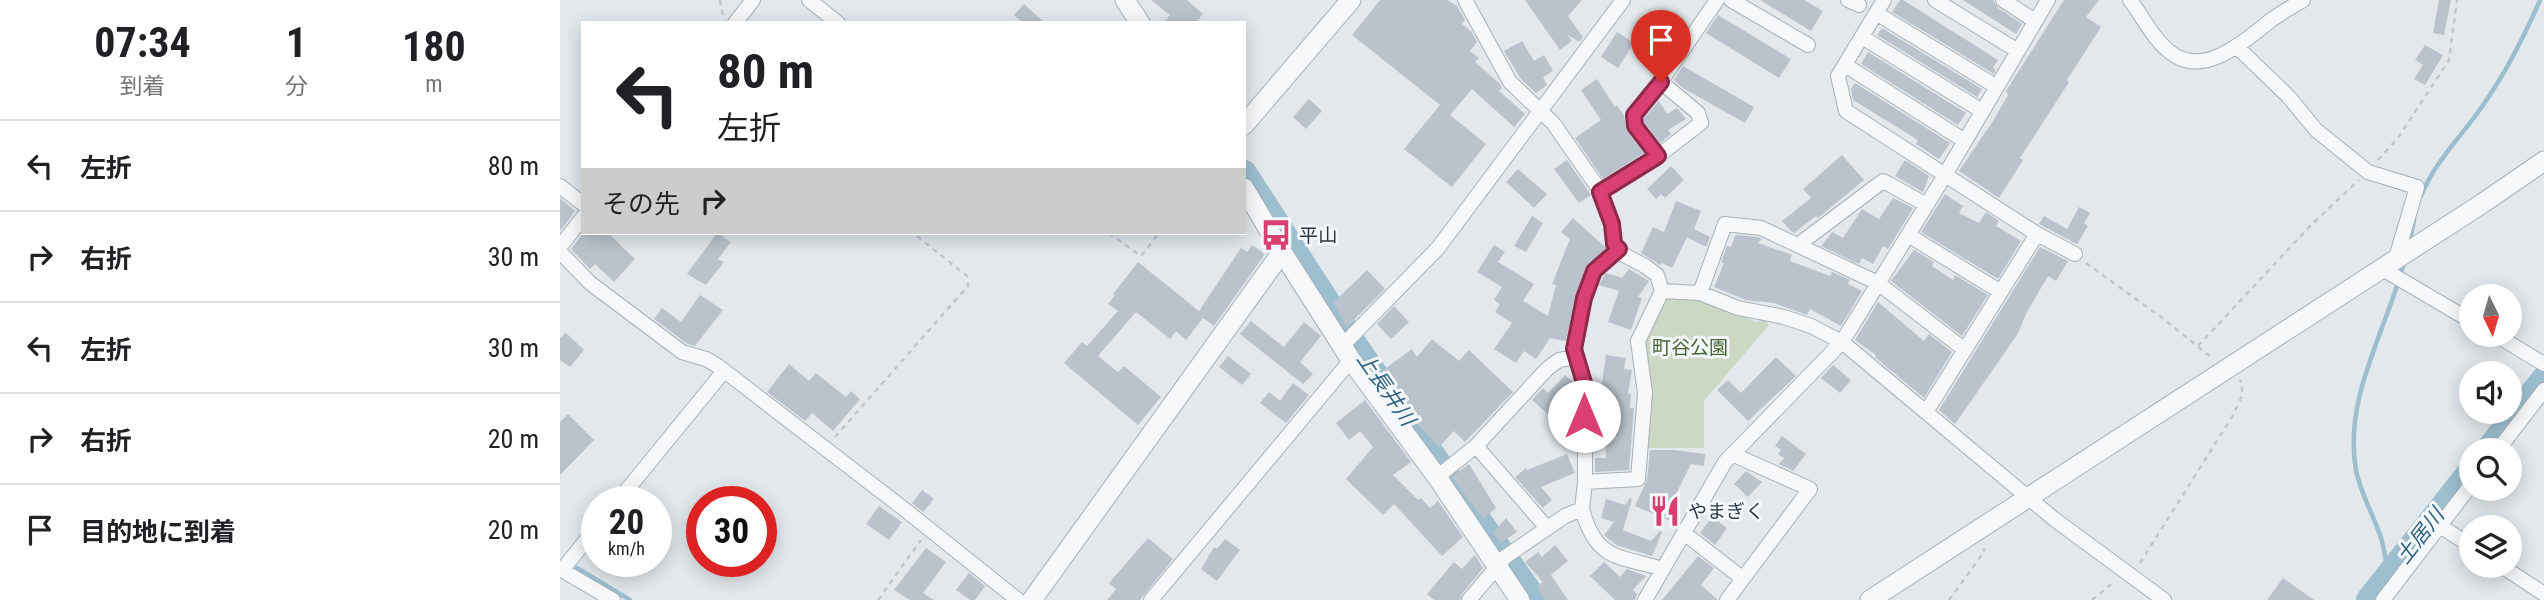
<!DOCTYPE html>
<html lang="ja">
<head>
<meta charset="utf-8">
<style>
  body { margin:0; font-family:"Roboto Condensed","Noto Sans JP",sans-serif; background:#f6f6f6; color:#202124; height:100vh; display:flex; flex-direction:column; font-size:26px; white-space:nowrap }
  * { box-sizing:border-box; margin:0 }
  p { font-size:23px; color:#757577 }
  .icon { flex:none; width:38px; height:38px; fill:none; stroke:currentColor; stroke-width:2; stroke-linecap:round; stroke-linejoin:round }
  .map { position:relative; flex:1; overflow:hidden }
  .drawer { display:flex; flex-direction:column; background:#fff; width:560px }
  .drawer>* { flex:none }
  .hud { position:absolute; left:21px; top:21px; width:665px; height:214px; border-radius:0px; box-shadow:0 4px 18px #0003; background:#fff; color:#202124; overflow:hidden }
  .needle { width:46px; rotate:175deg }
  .buttons { position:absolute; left:1899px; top:284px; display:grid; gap:14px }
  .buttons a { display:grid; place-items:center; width:63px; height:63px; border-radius:50%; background:#fff; box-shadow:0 4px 18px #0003; font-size:35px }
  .speed { position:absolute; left:21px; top:486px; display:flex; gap:14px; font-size:35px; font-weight:700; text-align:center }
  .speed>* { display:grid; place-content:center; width:91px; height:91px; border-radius:50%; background:#fff; box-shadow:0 4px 18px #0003; line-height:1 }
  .speed small { font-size:18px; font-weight:400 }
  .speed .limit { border:10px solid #d22; background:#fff; color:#111 }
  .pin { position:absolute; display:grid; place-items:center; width:60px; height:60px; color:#fff; margin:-72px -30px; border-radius:50% 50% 50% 0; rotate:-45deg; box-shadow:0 0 7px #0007 }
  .pin .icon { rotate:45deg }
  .me { position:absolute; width:77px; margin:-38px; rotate:0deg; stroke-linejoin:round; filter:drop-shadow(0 0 5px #0008) }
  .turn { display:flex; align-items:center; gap:24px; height:147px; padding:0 21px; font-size:32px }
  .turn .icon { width:91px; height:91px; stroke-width:2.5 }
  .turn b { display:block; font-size:49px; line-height:60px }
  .then { display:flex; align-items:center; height:66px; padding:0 21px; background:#0003; gap:14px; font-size:26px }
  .eta { display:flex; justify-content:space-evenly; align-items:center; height:119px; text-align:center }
  .eta b { font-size:42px; font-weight:700; line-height:49px }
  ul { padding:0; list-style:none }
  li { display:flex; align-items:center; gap:21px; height:91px; padding:0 21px; border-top:2px solid #e0e0e0 }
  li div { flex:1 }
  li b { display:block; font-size:26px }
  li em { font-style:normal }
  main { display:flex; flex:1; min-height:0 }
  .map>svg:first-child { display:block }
  .green { fill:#ccd7c4 }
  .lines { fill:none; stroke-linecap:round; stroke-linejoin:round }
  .stream { stroke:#9cbecf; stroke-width:4.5 }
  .river { stroke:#9cbecf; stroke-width:26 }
  .building { fill:#bac3cb }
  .minor-casing { stroke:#a7b0b7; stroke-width:16 }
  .tertiary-casing { stroke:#a7b0b7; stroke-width:21 }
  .path { stroke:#c1c6cb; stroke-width:2.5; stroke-dasharray:5 5; stroke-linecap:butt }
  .minor { stroke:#f7f8fa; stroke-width:14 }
  .tertiary { stroke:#f7f8fa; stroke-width:19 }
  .route-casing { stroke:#8e294a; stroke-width:18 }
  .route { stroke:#da3f72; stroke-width:12 }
  .labels { text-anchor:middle; stroke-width:6; stroke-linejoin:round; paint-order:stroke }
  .poi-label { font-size:19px; fill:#293947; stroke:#f3f7f9; text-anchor:start }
  .park-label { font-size:19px; fill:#466435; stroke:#f3f7f9 }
  .water-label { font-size:21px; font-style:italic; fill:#2f617f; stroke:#f3f7f9 }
</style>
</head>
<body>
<main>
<section class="drawer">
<div class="eta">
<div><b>07:34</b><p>到着</p></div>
<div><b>1</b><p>分</p></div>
<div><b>180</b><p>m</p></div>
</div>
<ul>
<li><svg class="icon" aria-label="left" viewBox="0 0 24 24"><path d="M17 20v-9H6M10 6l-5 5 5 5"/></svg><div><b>左折</b></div><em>80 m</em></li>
<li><svg class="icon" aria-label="right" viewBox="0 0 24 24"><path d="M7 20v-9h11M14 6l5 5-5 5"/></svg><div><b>右折</b></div><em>30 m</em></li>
<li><svg class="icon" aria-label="left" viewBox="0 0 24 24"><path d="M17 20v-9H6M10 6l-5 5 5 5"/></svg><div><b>左折</b></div><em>30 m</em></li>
<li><svg class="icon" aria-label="right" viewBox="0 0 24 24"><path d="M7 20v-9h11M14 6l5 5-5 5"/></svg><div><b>右折</b></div><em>20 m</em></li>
<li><svg class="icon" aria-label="arrive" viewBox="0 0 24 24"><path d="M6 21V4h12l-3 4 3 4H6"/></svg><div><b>目的地に到着</b></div><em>20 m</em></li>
</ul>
</section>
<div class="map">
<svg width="1984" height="600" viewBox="0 0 1984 600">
  <rect width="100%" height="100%" fill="#e3e8ec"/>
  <!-- green -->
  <path class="green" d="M1103,295L1136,298L1196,322L1205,320L1209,325L1144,401V448H1083V335Z"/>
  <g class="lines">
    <!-- stream -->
    <path class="stream" d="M1861,196C1873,166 1894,144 1913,119C1941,82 1962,42 1980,0
      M1849,243L1854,221
      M17,568L70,600
      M1829,578C1826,564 1825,549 1820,535C1813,514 1800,492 1796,470C1783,397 1827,330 1844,262"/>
    <!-- river -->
    <path class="river" d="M684,173L800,353L975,600
      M1928,450L1984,379
      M1809,600L1911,471"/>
  </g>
  <!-- building -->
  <path class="building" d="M591,0H627L643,14L635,23H603L610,15Z
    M820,0H887L897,6L905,20L902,24L911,31L917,42L910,51L919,58L915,62L940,84L942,88L939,91L965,114L954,127L912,89L890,115L926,144L892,187L844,149L880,105L792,35Z
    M965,0H1022L1008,16L1023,37L1019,42L1007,34L1012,41L1000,50Z
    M1200,0H1244L1263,11L1251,31Z
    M1340,0H1343L1438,60L1433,68L1436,70L1434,74L1332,12Z
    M1403,0H1433L1438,8L1462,24L1456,34Z
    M1504,0H1539L1526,17L1541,27L1507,80L1509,82L1460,158L1463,160L1439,198L1399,171L1433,121L1448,95L1446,91Z
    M1879,0H1891L1884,35L1873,33Z
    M464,4L485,23H463L454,15Z
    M1158,15L1231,59L1219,78L1146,33Z
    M1322,28L1422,89L1417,97L1317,35Z
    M1057,32L1074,43L1058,68L1041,57Z
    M962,41L974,61L984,55L993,71L983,77L987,85L976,93L961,79L944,51Z
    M1865,45L1883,55L1865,85L1854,79L1863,65L1855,60Z
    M1308,52L1406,113L1398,125L1301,64Z
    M1123,66L1194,107L1185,123L1123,88L1114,80Z
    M1037,79L1055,107L1057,105L1064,116L1067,131L1084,153L1043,179L1015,138L1041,120L1021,90Z
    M1295,83L1390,143L1379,159L1356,144L1358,140L1293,100L1291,89Z
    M749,99L762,111L746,129L733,117Z
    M1099,101L1107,114L1117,108L1126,119L1108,130L1111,134L1100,143L1084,122V118Z
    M1282,155L1304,180L1258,218L1256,216L1234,233L1231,231L1222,221L1251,198L1243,189Z
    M1007,160L1031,195L1019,203L994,169Z
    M1345,160L1369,176L1363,192L1335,176Z
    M1111,166L1124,180L1105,198L1101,194L1096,199L1087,189Z
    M958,169L987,194L974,208L946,182Z
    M1385,194L1403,206L1399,213L1419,223L1426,212L1439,221L1436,226L1461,241L1438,279L1361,232Z
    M0,198L15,211L0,231Z
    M1333,198L1353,208L1328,249L1323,246L1313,264L1302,258L1299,264L1261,246L1272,232L1283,238L1302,209L1319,219Z
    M1116,201L1141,211L1134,229L1150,237L1147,246H1144L1127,237L1112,268L1102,263L1100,265L1081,253L1093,227L1104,232Z
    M1519,207L1530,213L1524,223L1528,226L1517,244L1479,224L1484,216L1507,229Z
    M972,216L983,223L966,252L954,246Z
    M1013,218L1046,248L1025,268L1015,296L1006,341L990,338L976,359L964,351L956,363L934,349L952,323L935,312L940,304L934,300L942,287L917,272L934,245L945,252L938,262L974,284L963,301L988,316L996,285L992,284L1010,239L1001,232Z
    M23,233H48L75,259L54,282L35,264L30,269L11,249Z
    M157,233L171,242L158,259L164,262L146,285L127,274Z
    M1178,235L1198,237L1202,239L1198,243L1232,255L1230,261L1270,276L1272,272L1290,280L1288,284L1302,291L1281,326L1250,309L1247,315L1214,303L1186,300L1154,287L1164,263L1161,262L1167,246L1171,247L1175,236Z
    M692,245L705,254L654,326L643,318L626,340L616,331L610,339L576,312L538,356L558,372L564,366L601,397L578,425L504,363L522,342L527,346L558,311L548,304L555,295L553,294L578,262L639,311L681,248L687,252Z
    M1480,247L1508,261L1496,281L1488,276L1467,312L1457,335L1395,424L1379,410Z
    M1354,250L1374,262L1372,266L1393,280L1395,275L1428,295L1402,336L1331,281Z
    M1069,269L1089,281L1078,297L1082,298L1071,330L1048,322L1059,291L1039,285L1046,273L1062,278Z
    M807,270L825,289L787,327L773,303Z
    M140,295L163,310L135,346L126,343L94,319L102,308L121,322Z
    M1318,302L1364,341L1369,334L1392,352L1364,398L1315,357L1316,355L1295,340Z
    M834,306L849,322L831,339L817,324Z
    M691,321L724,347L744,322L761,336L740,362L753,374L743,384L680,334Z
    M6,333L24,350L10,367L0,360V338Z
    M872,339L899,361L909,350L953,392L905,442L894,431L879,447L843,409L845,408L833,392L836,390L822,371L852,349L857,357Z
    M1046,355L1066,358L1064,369L1072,370L1068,394H1071L1070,408H1074L1069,470L1035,472V458H1046L1045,429H1050L1051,406L1035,405V390H1041Z
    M668,356L691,374L682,385L659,367Z
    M1216,357L1236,376L1188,421L1157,390L1168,380L1181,393Z
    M229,364L249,381L256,373L286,397L291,391L300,399L273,431L252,413L245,421L207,392Z
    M1273,365L1291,380L1280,393L1261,378Z
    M1005,375L1014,383L1015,404L996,403L1015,421V426L1009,433L972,400L983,388L988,393Z
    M733,383L749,395L726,423L700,403L709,392L720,401Z
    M805,400L851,462L833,475L858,500L861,498L870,508L878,501L903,537L882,556L834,504L823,515L786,479L813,447L800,431L789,440L776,423Z
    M8,414L34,440L0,475V422Z
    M1222,436L1246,454L1233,471L1219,464L1224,458L1218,454L1221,450L1215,446Z
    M1090,450H1114L1145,454L1144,466L1131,464L1112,502L1117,504L1110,521L1075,506L1087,480Z
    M1007,454L1015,473L981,487L992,500L983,508L955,477L966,468L967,470Z
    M909,464L936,508L923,519L892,477Z
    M1186,471L1202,482L1188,497L1174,484Z
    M362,490L374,499L363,512L352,503Z
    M1070,498L1072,499L1063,530L1091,541L1100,531L1102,532L1092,556L1056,545L1044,535L1054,522L1041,518L1046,499L1065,505Z
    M319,506L342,522L329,540L306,524Z
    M1152,517L1167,528L1155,545L1140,533Z
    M946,518L957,532L941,543L933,533Z
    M588,538L613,559L580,600H547L556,589L549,583Z
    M665,539L680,550L657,581L641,569L654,547L657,549Z
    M995,545L1008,561L991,575L1008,600H985L977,586L983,582L965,562L978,552L982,557Z
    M366,548L386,562L363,593L374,600H350L334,590Z
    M915,555L923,568L902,594L900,600H874L867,594L894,562L902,569Z
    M1138,556L1154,568L1141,585L1158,600H1102Z
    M1044,562L1060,577L1067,569L1086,576L1073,590L1077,594L1075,600H1055L1030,576Z
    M409,573L425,586L415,600H410L396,590Z
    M1723,578L1754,600H1707Z"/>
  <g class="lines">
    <defs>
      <path id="minor" d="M249,0L278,23
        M905,0L950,82L993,123L1039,189L1052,224L1054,244L1064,255L1085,266L1097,275L1102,291
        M1171,0L1248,45
        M1288,0L1299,5
        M1324,0L1278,76L1286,111L1477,234L1515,254
        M1375,0L1458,51
        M1443,0L1475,21
        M1570,0C1583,17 1593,39 1610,52C1643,79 1685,41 1710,21C1720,13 1732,7 1743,0
        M1316,13L1437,87
        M175,23L193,0
        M1302,37L1422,111
        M1676,46L1728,96L1756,130L1808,172L1857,187L1836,258
        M1285,65L1405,141
        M1098,156L1141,123L1138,113L1101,82
        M0,186L23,204
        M1040,192L1098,156L1075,126L1074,115L1097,87L1157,0
        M1348,235L1441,292
        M1238,245L1323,181L1367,205
        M0,247L23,217
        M0,252L30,283L122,352L146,359L158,366L344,509L458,600
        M1821,268L1911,321
        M1934,334L1984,364
        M783,345L878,248L1063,0
        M1405,350L1318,283L1201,228L1165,224L1140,293L1178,308L1224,317L1251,326L1282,342L1494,519L1604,600
        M1366,412L1477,234
        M916,446L987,528
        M1938,450L1984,390
        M877,477L916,446L987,369L999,360L1017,357
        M1025,482V386L1014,349L1024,298L1034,271L1059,249
        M57,502L164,371
        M1022,509C1036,561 1059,556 1103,569
        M1880,526L1911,546
        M1124,533L1182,578
        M1940,565L1984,594
        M0,569L53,600
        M2,570L37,527
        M591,600L791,360
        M909,600L945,557L1005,516L1022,509L1025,482L1078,479L1085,393L1078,341L1102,291L1140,293
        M1085,600L1165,462L1282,342L1385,175L1488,0
        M1167,600L1250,489L1172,454
        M1823,600L1911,485"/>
      <path id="tertiary" d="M565,0L580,23
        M684,125L791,0
        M684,188L722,252L791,360L877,477L960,600
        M472,600L722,252
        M1310,600L1923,203L1984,161"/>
    </defs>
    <!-- minor casing -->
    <use href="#minor" class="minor-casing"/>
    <!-- tertiary casing -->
    <use href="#tertiary" class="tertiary-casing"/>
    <!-- path -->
    <path class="path" d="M160,0L163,16
      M1491,21L1529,46
      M1474,47L1514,71
      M1461,74L1497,96
      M1446,100L1479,120
      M1429,128L1463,147
      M1412,154L1446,174
      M1818,160L1838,138L1889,60L1897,0
      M549,233L581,256L599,233
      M1526,263L1601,317L1652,358
      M1638,346L1751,225L1799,180
      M275,437L408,286L407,276L353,233
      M1580,563L1672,417L1682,396V383L1679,380
      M318,600L361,540
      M1389,600L1424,552V548
      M1532,600L1554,582"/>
    <!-- minor -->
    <use href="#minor" class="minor"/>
    <!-- tertiary -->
    <use href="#tertiary" class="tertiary"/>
  </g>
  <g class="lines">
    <defs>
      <path id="route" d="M1024,416L1025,386L1014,349L1024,298L1034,271L1059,249L1054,244L1052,224L1040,192L1098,156L1075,126L1074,115L1101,82"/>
    </defs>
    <!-- route casing -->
    <use href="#route" class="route-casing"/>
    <!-- route -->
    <use href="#route" class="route"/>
  </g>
  <!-- icons -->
  <defs>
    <symbol id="bus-bare" viewBox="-9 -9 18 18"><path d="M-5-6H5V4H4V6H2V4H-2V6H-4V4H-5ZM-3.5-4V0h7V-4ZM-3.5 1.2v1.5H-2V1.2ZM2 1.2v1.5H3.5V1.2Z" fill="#da3f72" stroke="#f3f7f9" stroke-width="2.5" paint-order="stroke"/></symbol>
    <symbol id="restaurant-bare" viewBox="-9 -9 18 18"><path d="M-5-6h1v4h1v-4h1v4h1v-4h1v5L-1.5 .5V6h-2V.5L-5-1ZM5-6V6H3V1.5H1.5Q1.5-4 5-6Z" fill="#da3f72" stroke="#f3f7f9" stroke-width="2.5" paint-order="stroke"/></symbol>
  </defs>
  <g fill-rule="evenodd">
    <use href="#bus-bare" x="694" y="213" width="44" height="44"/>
    <use href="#restaurant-bare" x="1083" y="489" width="44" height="44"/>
  </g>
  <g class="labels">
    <!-- poi labels -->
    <g class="poi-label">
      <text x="739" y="242">平山</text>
      <text x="1128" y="518">やまぎく</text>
    </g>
    <!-- park labels -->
    <g class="park-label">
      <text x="1130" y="354">町谷公園</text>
    </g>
    <!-- water labels -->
    <g class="water-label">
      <text transform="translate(826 389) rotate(55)" y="7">上長井川</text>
      <text transform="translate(1860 536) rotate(-52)" y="7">土居川</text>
    </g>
  </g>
</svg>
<div class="buttons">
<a><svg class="needle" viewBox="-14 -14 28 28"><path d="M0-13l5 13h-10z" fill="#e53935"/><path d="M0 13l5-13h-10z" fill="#757577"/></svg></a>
<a><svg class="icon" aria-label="sound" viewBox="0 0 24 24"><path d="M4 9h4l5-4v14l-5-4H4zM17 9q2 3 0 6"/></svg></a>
<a><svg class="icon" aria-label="search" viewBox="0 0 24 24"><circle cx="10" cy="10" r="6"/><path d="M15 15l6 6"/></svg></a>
<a><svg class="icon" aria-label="layers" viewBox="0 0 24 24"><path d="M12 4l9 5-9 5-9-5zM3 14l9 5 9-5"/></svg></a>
</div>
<div class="speed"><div>20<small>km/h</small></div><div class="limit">30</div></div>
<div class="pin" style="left:1101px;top:82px;background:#d93025"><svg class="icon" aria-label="arrive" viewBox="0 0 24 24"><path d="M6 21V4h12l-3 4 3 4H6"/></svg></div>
<svg class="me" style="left:1024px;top:416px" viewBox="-20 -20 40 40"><circle r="19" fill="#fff"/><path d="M0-13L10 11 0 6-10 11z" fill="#da3f72"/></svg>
<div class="hud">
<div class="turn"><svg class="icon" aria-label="left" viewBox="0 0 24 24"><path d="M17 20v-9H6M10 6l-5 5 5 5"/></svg><div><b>80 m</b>左折</div></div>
<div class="then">その先<svg class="icon" aria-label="right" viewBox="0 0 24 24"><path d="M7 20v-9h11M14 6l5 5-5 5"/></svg></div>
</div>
</div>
</main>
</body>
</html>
